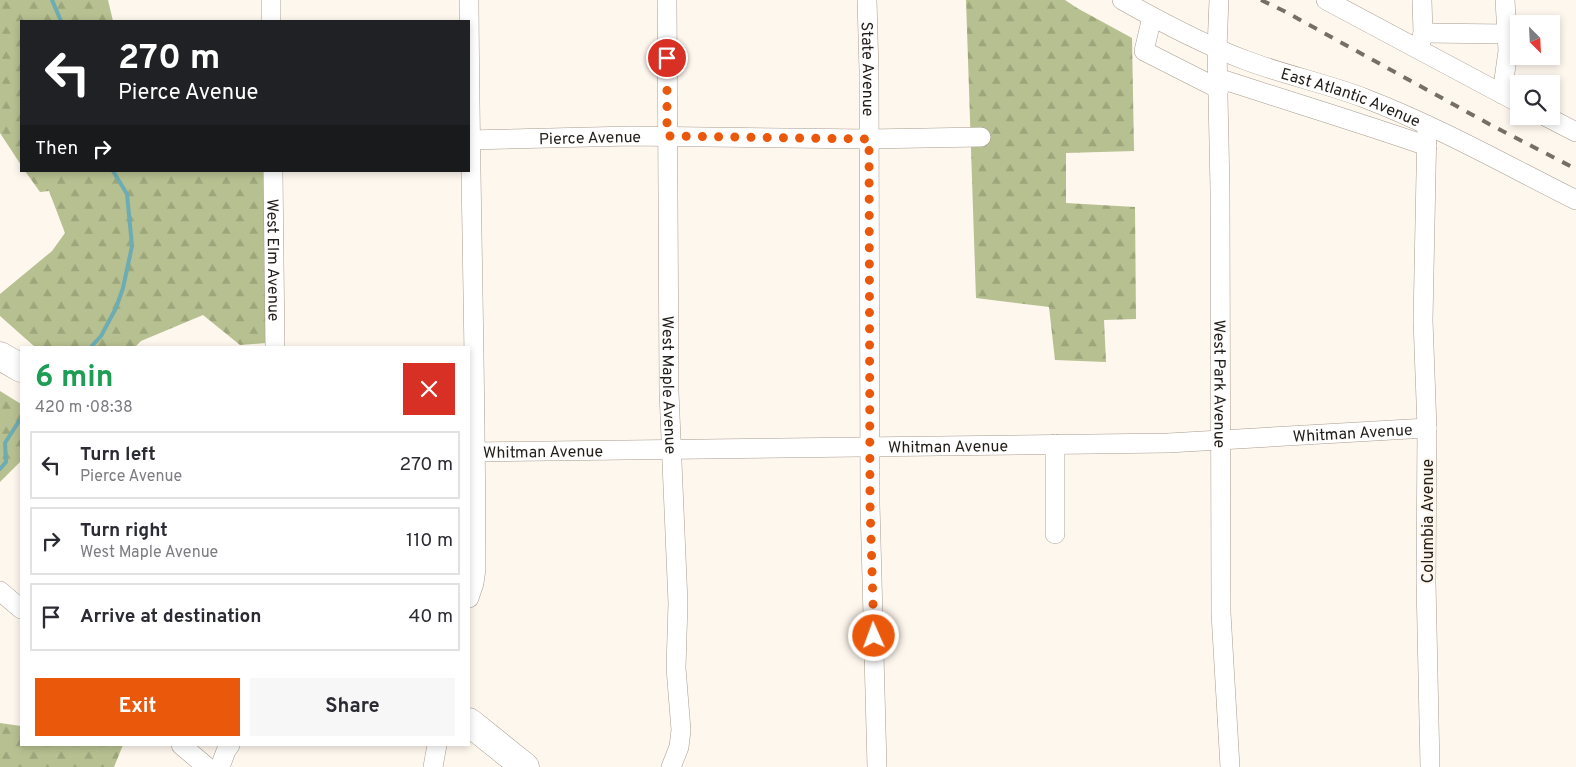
<!DOCTYPE html>
<html lang="en">
<head>
<meta charset="utf-8">
<style>
  body { margin:0; font-family:Overpass,sans-serif; background:#f7f7f7; color:#2b2b33; height:100vh; display:flex; flex-direction:column; font-size:19px; white-space:nowrap }
  * { box-sizing:border-box; margin:0 }
  p { font-size:16px; color:#7c7c81 }
  .icon { flex:none; width:28px; height:28px; fill:none; stroke:currentColor; stroke-width:2; stroke-linecap:round; stroke-linejoin:round }
  .map { position:relative; flex:1; overflow:hidden }
  .sheet { position:absolute; left:20px; top:346px; width:450px; height:400px; display:flex; flex-direction:column; background:#fff; border-radius:0px; box-shadow:0 2px 8px #0003 }
  .sheet>* { flex:none }
  .top-card { position:absolute; left:20px; top:20px; width:450px; height:152px; border-radius:0px; box-shadow:0 2px 8px #0003; background:#202124; color:#fff; overflow:hidden }
  .needle { width:32px; rotate:156deg }
  .tools { position:absolute; left:1510px; top:15px; display:grid; gap:10px }
  .tools a { display:grid; place-items:center; width:50px; height:50px; border-radius:0px; background:#fff; box-shadow:0 2px 8px #0003; font-size:25px }
  .pin { position:absolute; display:grid; place-items:center; width:42px; height:42px; color:#fff; margin:-21px; border:2px solid #fff; border-radius:50%; box-shadow:0 1px 5px #0007 }
  .me { position:absolute; width:55px; margin:-28px; rotate:358deg; stroke-linejoin:round; filter:drop-shadow(0 0 4px #0008) }
  .turn { display:flex; align-items:center; gap:18px; height:105px; padding:0 15px; font-size:22px }
  .turn .icon { width:65px; height:65px; stroke-width:2.5 }
  .turn b { display:block; font-size:35px; line-height:42px }
  .then { display:flex; align-items:center; height:48px; padding:0 15px; background:#0003; gap:10px; font-size:19px }
  .round { display:grid; place-items:center; flex:none; width:52px; height:52px; border-radius:0px; background:#f7f7f7 }
  .overview { display:flex; align-items:center; justify-content:space-between; height:85px; padding:0 15px }
  h1 { font-size:30px; font-weight:700; line-height:38px; color:#1e9e55 }
  .primary-button { display:flex; gap:10px; margin-top:auto; padding:10px 15px }
  .primary-button a { flex:1; height:58px; border-radius:0px; background:#ea580c; color:#fff; font-size:20px; font-weight:700; line-height:58px; text-align:center }
  .primary-button a+a { background:#f7f7f7; color:#2b2b33 }
  ul { padding:0; list-style:none }
  li { display:flex; align-items:center; gap:15px; height:68px; margin:0 10px 8px; padding:0 5px; border:2px solid #e1e1e2; border-radius:0px }
  li div { flex:1 }
  li b { display:block; font-size:19px }
  li em { font-style:normal }
  .map>svg:first-child { display:block }
  .forest { fill:url(#forest-firs) }
  .lines { fill:none; stroke-linecap:round; stroke-linejoin:round }
  .stream { stroke:#6dacb2; stroke-width:4 }
  .minor-casing { stroke:#a89c8f; stroke-width:20 }
  .highway-casing { stroke:#a89c8f; stroke-width:29 }
  .minor { stroke:#fff; stroke-width:19 }
  .highway { stroke:#fff; stroke-width:28 }
  .rail { stroke:#756f68; stroke-width:4; stroke-dasharray:9 9; stroke-linecap:butt }
  .route { stroke:#ea580c; stroke-width:9; stroke-dasharray:0 16.2 }
  .labels { text-anchor:middle; stroke-width:4; stroke-linejoin:round; paint-order:stroke }
  .street-label { font-size:16px; fill:#221d18; stroke:#fef7ee }
</style>
</head>
<body>
<div class="map">
<svg width="1576" height="767" viewBox="0 0 1576 767">
  <defs>
    <pattern id="forest-firs" width="22" height="20" patternUnits="userSpaceOnUse" patternTransform="scale(1.25)"><rect width="22" height="20" fill="#b7c090"/><path d="M5 1l3.5 6h-7zM16 11l3.5 6h-7z" fill="#9da57b"/></pattern>
  </defs>
  <rect width="100%" height="100%" fill="#fef7ee"/>
  <!-- forest -->
  <path class="forest" d="M0,0H108L113,21H21V165L0,133Z
    M966,0H1065L1077,8L1132,38L1134,151L1066,153V203L1135,207L1136,319L1104,320L1106,362L1055,360L1049,307L976,298Z
    M25,171H272L278,342L240,345L203,315L141,341L135,347H35L0,316V294L52,251L65,233L49,191L40,192Z
    M0,391L21,404V461L0,482Z
    M0,723L21,726V745H123L114,767H0Z"/>
  <g class="lines">
    <!-- stream -->
    <path class="stream" d="M52,0L61,21
      M90,348L101,336L116,308L123,288L132,246L127,194L113,171
      M0,469L6,462L5,443L21,418"/>
    <defs>
      <g id="minor">
        <path d="M271,0V21"/>
        <path d="M469,0C470,190 476,379 476,569L474,583L469,598"/>
        <path id="s1" d="M667,0L669,392L678,603L676,668L681,730L679,747L671,767"/>
        <path id="s2" d="M867,0L869,71L870,504L877,767"/>
        <path id="s3" d="M1122,0C1161,22 1202,44 1245,60C1284,75 1325,83 1364,98C1437,126 1506,165 1576,200"/>
        <path id="s4" d="M1219,0L1217,49L1220,189L1221,613L1230,767"/>
        <path d="M1326,0L1519,103"/>
        <path d="M1152,17L1144,51L1219,89"/>
        <path d="M1423,33L1508,34"/>
        <path d="M1420,45L1423,33L1422,0"/>
        <path d="M1218,78C1288,101 1358,122 1427,146"/>
        <path d="M1502,94L1508,51L1505,0"/>
        <path d="M1545,116L1576,132"/>
        <path d="M1427,125L1423,320L1427,428L1426,582L1430,767"/>
        <path id="s5" d="M469,140L631,136L869,139L981,137"/>
        <path id="s6" d="M273,171L275,348"/>
        <path d="M1055,444V534"/>
        <path id="s7" d="M469,452L1168,443L1427,428"/>
        <path d="M0,591L21,609"/>
        <path d="M181,745L207,767"/>
        <path d="M220,767L226,751L230,745"/>
        <path d="M433,767L437,745"/>
      </g>
      <path id="highway" d="M0,356L21,368
        M469,722L525,767"/>
    </defs>
    <!-- minor casing -->
    <use href="#minor" class="minor-casing"/>
    <!-- highway casing -->
    <use href="#highway" class="highway-casing"/>
    <!-- minor -->
    <use href="#minor" class="minor"/>
    <!-- highway -->
    <use href="#highway" class="highway"/>
    <!-- rail -->
    <path class="rail" d="M1261,0L1284,11L1489,124L1576,169"/>
  </g>
  <g class="lines">
    <!-- route -->
    <path class="route" d="M667,58V136L869,139L870,504L874,636"/>
  </g>
  <g class="labels">
    <!-- street labels -->
    <g class="street-label">
      <text dy="6" stroke="none"><textPath href="#s2" startOffset="69">State Avenue</textPath></text>
      <text dy="6" stroke="none"><textPath href="#s3" startOffset="249">East Atlantic Avenue</textPath></text>
      <text dy="6" stroke="none"><textPath href="#s5" startOffset="121">Pierce Avenue</textPath></text>
      <text dy="6" stroke="none"><textPath href="#s6" startOffset="89">West Elm Avenue</textPath></text>
      <text dy="6" stroke="none"><textPath href="#s1" startOffset="385">West Maple Avenue</textPath></text>
      <text dy="6" stroke="none"><textPath href="#s4" startOffset="384">West Park Avenue</textPath></text>
      <text dy="6" stroke="none"><textPath href="#s7" startOffset="884">Whitman Avenue</textPath></text>
      <text dy="6" stroke="none"><textPath href="#s7" startOffset="479">Whitman Avenue</textPath></text>
      <text dy="6" stroke="none"><textPath href="#s7" startOffset="74">Whitman Avenue</textPath></text>
      <text transform="translate(1427 521) rotate(-90)" y="6">Columbia Avenue</text>
    </g>
  </g>
</svg>
<div class="tools">
<a><svg class="needle" viewBox="-14 -14 28 28"><path d="M0-13l5 13h-10z" fill="#e53935"/><path d="M0 13l5-13h-10z" fill="#7c7c81"/></svg></a>
<a><svg class="icon" aria-label="search" viewBox="0 0 24 24"><circle cx="10" cy="10" r="6"/><path d="M15 15l6 6"/></svg></a>
</div>
<div class="pin" style="left:667px;top:58px;background:#d93025"><svg class="icon" aria-label="arrive" viewBox="0 0 24 24"><path d="M6 21V4h12l-3 4 3 4H6"/></svg></div>
<svg class="me" style="left:874px;top:636px" viewBox="-20 -20 40 40"><circle r="17" fill="#ea580c" stroke="#fff" stroke-width="3"/><path d="M0-11L8 9 0 5-8 9z" fill="#fff"/></svg>
<div class="top-card">
<div class="turn"><svg class="icon" aria-label="left" viewBox="0 0 24 24"><path d="M17 20v-9H6M10 6l-5 5 5 5"/></svg><div><b>270 m</b>Pierce Avenue</div></div>
<div class="then">Then<svg class="icon" aria-label="right" viewBox="0 0 24 24"><path d="M7 20v-9h11M14 6l5 5-5 5"/></svg></div>
</div>
<section class="sheet">
<div class="overview"><div><h1>6 min</h1><p>420 m · 08:38</p></div><a class="round" style="background:#d93025;color:#fff"><svg class="icon" aria-label="close" viewBox="0 0 24 24"><path d="M6 6l12 12M18 6L6 18"/></svg></a></div>
<ul>
<li><svg class="icon" aria-label="left" viewBox="0 0 24 24"><path d="M17 20v-9H6M10 6l-5 5 5 5"/></svg><div><b>Turn left</b><p>Pierce Avenue</p></div><em>270 m</em></li>
<li><svg class="icon" aria-label="right" viewBox="0 0 24 24"><path d="M7 20v-9h11M14 6l5 5-5 5"/></svg><div><b>Turn right</b><p>West Maple Avenue</p></div><em>110 m</em></li>
<li><svg class="icon" aria-label="arrive" viewBox="0 0 24 24"><path d="M6 21V4h12l-3 4 3 4H6"/></svg><div><b>Arrive at destination</b></div><em>40 m</em></li>
</ul>
<div class="primary-button"><a>Exit</a><a>Share</a></div>
</section>
</div>
</body>
</html>
